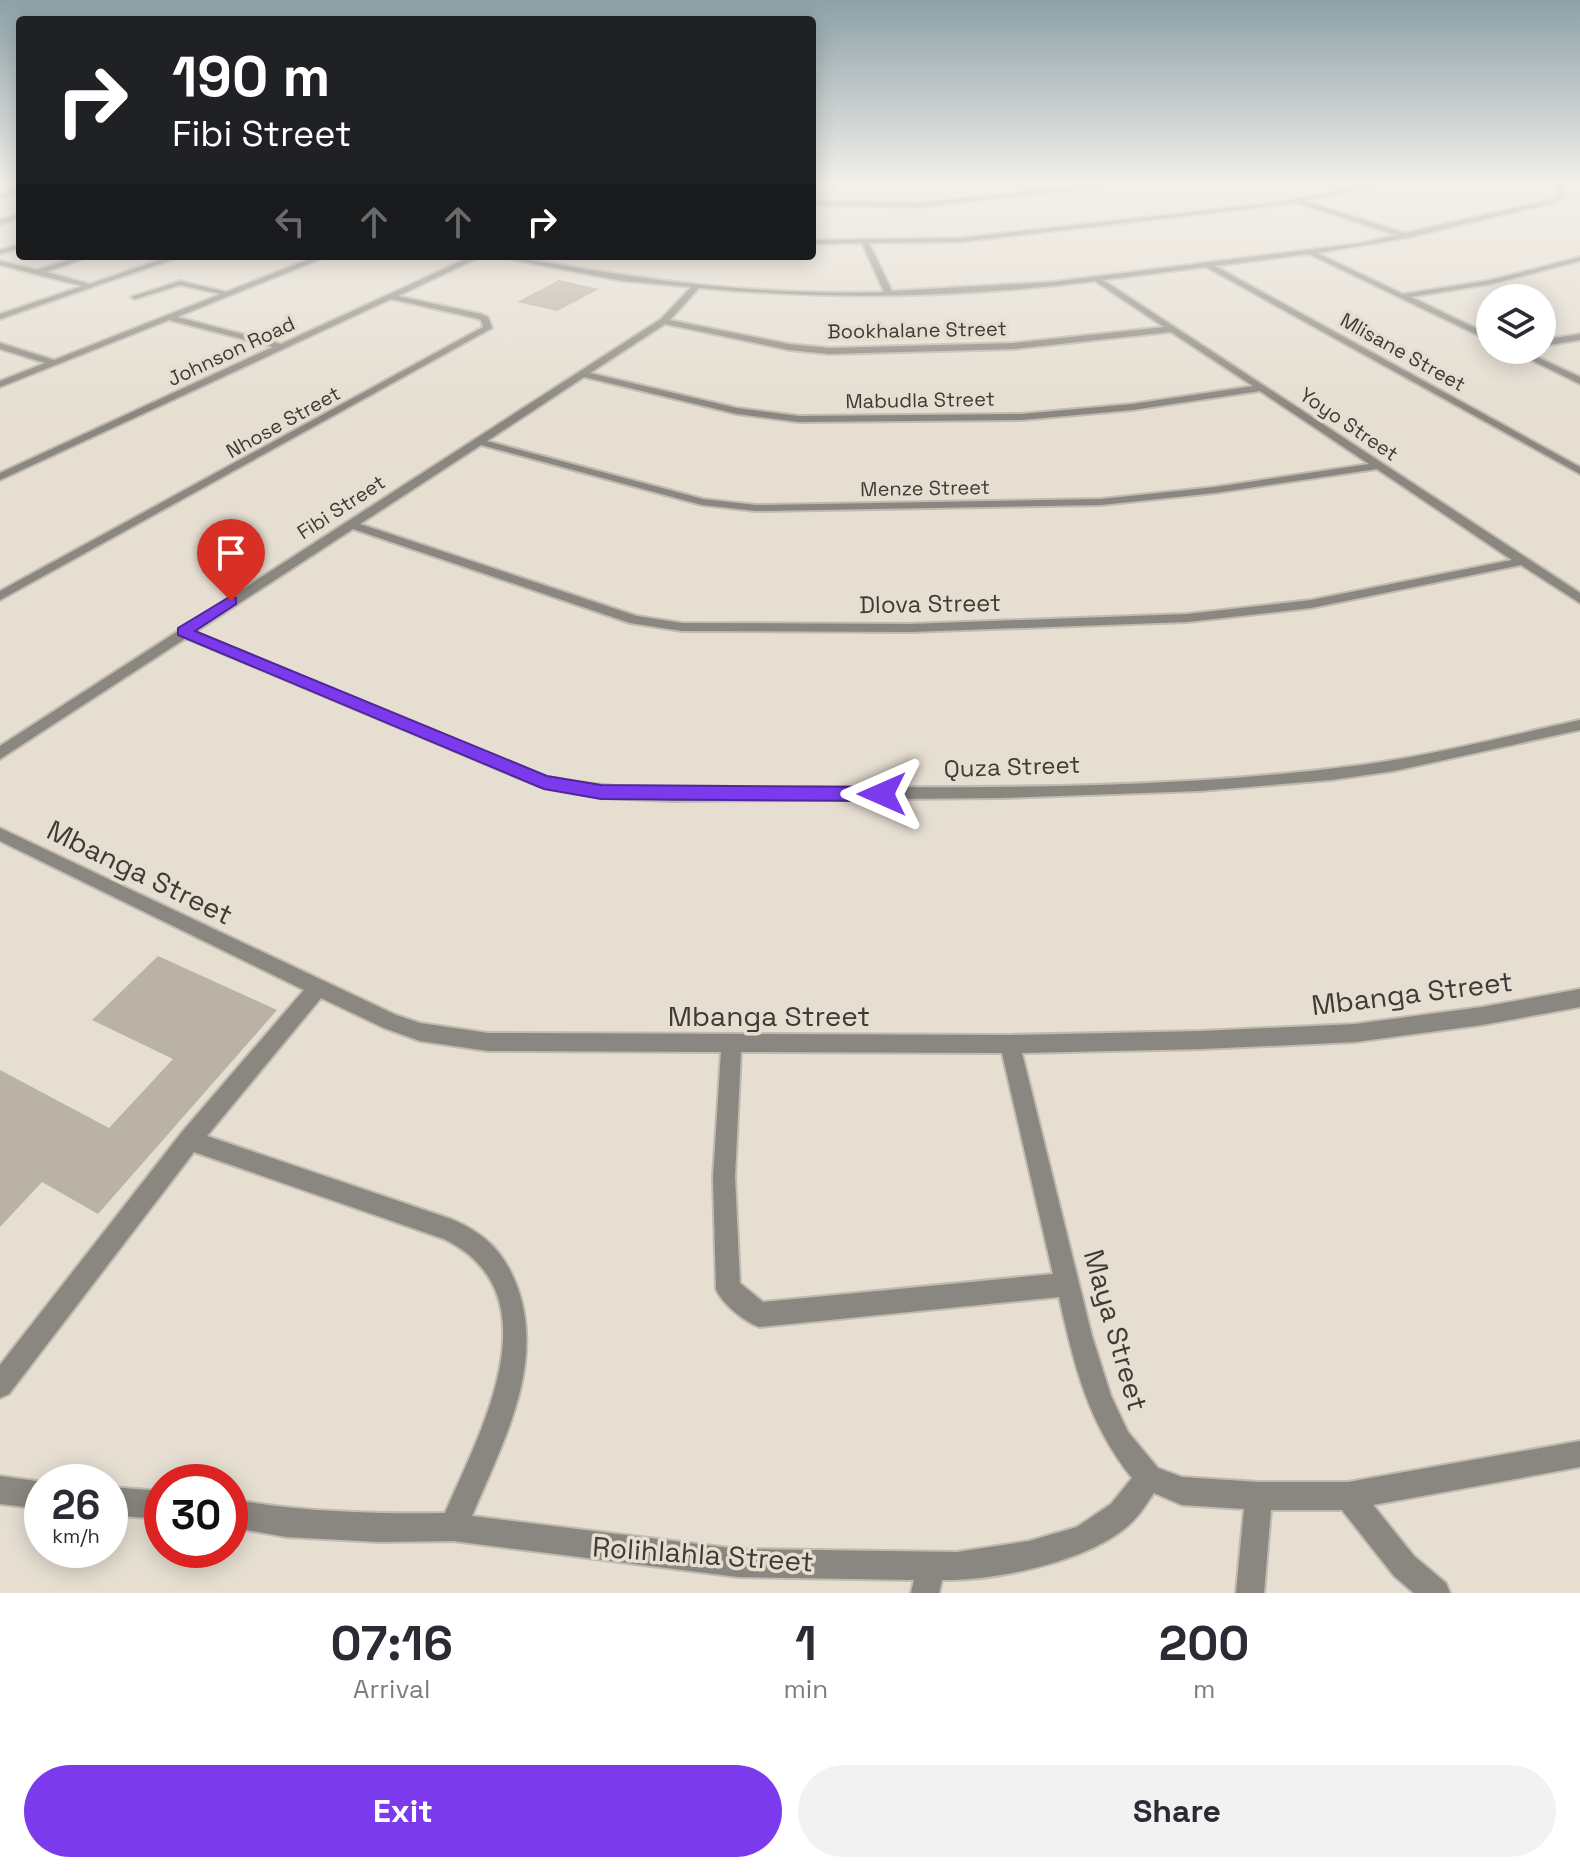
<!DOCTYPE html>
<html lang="en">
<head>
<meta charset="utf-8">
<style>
  body { margin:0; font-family:"Space Grotesk",sans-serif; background:#f2f2f3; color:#2b2b33; height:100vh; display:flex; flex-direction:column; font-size:30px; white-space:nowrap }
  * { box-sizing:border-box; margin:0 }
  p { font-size:26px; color:#7c7c81 }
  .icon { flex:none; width:44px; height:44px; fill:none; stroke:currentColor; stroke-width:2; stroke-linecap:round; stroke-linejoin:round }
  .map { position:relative; height:1593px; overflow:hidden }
  .sheet { display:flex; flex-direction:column; background:#fff; flex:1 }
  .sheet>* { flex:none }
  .top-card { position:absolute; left:16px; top:16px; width:800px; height:244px; border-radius:8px; box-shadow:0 4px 20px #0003; background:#202124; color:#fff; overflow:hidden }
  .buttons { position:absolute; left:1476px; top:284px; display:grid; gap:16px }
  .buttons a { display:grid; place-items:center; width:80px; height:80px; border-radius:50%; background:#fff; box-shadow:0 4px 20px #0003; font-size:40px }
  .speed { position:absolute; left:24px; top:1464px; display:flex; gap:16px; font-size:40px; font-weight:700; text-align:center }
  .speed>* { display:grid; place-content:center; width:104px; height:104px; border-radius:50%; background:#fff; box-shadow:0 4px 20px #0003; line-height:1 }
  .speed small { font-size:20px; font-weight:400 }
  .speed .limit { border:12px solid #d22; background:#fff; color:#111 }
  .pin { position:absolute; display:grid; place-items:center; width:68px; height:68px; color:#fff; margin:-82px -34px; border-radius:50% 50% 50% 0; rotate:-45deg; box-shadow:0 0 8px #0007 }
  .pin .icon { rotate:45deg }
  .me { position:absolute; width:88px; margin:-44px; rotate:270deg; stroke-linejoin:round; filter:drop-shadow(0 0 6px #0008) }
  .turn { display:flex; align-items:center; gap:28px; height:168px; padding:0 24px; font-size:36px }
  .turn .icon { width:104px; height:104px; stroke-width:2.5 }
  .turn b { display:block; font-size:56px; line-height:68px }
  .lanes { display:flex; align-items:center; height:76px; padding:0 24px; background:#0003; justify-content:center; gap:40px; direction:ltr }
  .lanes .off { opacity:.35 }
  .eta { display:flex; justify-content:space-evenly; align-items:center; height:136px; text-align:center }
  .eta b { font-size:48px; font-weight:700; line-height:56px }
  .primary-button { display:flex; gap:16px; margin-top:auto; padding:16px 24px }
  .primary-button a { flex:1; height:92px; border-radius:48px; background:#7c3aed; color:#fff; font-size:32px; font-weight:700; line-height:92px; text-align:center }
  .primary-button a+a { background:#f2f2f3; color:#2b2b33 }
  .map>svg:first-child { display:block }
  .building { fill:#b9b2a5 }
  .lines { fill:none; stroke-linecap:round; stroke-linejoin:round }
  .lane-casing { stroke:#c0baaf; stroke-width:4 }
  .street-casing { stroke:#c0baaf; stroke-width:4 }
  .lane { fill:#8a8781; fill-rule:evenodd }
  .street { fill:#8a8781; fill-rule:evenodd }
  .route { fill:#7c3aed; stroke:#51269a; stroke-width:2 }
  .labels { text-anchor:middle; stroke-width:7; stroke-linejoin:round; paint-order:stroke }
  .far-street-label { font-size:20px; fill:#3e3b36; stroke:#e5ded1 }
  .street-label { font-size:24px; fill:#3e3b36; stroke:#e5ded1 }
  .near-street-label { font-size:28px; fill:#3e3b36; stroke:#e5ded1 }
</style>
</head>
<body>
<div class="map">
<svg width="1580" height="1593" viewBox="0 0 1580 1593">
  <rect width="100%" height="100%" fill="#e5ded1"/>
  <!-- building -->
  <path class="building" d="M559,280L599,289L557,311L517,302Z
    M158,956L277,1010L98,1214L42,1182L0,1227V1070L109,1128L173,1059L92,1020Z"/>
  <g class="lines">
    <defs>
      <path id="lane" d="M180,281L231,293L232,294L229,296L180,285L135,299L131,297Z"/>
      <path id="street" d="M1081,186H1106L919,207L812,205V201L919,203Z
        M1359,186H1373L1305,201L1405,233L1545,201L1557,197V186H1563L1562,199L1549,204L1406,238L1317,253L1403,294L1491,280L1580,257V261L1491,284L1411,297L1490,335V341L1309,254L1215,266L1580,467V474L1206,267L1103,280L1580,593V603L1521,565L1311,608L1187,622L910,632L682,631L630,623L353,529L195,632L547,777C638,795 731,787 824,787C1003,788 1184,788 1361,765C1435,755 1507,736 1580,720V730L1394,771L1331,780L1200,791L1001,798L673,801L606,798L538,786L186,638L0,759V746L661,319L691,287L622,281L494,256H510C633,279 759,296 884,292L862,243L812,244V240L960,238L1282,202ZM1297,203L1396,235L1362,243L1051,282L892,291L869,243L960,242ZM1095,281L1164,327L1014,343L829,348L789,344L670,320L699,288C833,300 962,298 1095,281ZM665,324L789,350L829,354L1014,349L1171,332L1253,386L1132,404L1021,414L799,416L737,408L590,373ZM584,377L737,414L799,422L1021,420L1132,410L1260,391L1369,464L1215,487L1101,499L756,505L703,499L487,441ZM481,445L702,505L756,511L1101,505L1215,493L1377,469L1512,560L1311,600L1187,614L910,624L682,623L637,616L360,524Z
        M20,188V192L0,198V194Z
        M20,214V218L0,224V220Z
        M20,244V248L0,254V250Z
        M80,256H91L46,272L90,284L171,256H182L0,319V314L82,286L0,265V261L37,270Z
        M235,256H250L246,258Z
        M317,256H328L177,317L281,344L472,256H482L398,296L481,314L488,317L492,328L0,600V591L483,327L481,320L475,318L391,299L0,480V473L273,347L169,320L0,387V381L45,363L0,349V343L54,360Z
        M1580,334V340L1542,346V340Z
        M1511,350H1522L1580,377V384Z
        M0,828L396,1015L420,1023L488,1033L1010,1035L1202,1031L1355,1024L1482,1007L1580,989V1007L1482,1025L1355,1042L1202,1049L1022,1053L1092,1336L1111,1396L1128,1432L1158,1468L1182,1477L1259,1482H1348L1580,1441V1467L1373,1505L1414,1556L1446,1583L1450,1593H1414L1394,1576L1342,1510H1271L1264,1593H1236L1244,1509L1182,1505L1154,1493C1147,1503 1140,1515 1131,1523C1092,1561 995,1581 942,1580L939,1593H911L914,1580L738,1577L453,1541L380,1542L286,1537L230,1527V1499C302,1512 372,1514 445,1513C480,1432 557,1294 444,1239L194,1152L9,1394L0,1398V1365L182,1132L304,990L0,841ZM321,998L384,1028L420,1041L488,1051L721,1052L713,1177L716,1289C722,1304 744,1321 759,1327L1059,1297C1074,1365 1088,1423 1132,1478L1111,1504L1077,1527L1029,1541L957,1552L738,1549L472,1516C502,1444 546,1365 517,1286C504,1252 485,1233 451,1219L207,1136ZM741,1052L1002,1053L1053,1274L763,1302L740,1283L735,1177Z
        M0,1476L43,1482L42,1509L0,1504Z
        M110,1487L162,1491V1519L110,1515Z"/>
    </defs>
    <!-- lane casing -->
    <use href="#lane" class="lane-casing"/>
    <!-- street casing -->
    <use href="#street" class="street-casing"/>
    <!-- lane -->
    <use href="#lane" class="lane"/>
    <!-- street -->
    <use href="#street" class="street"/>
  </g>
  <!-- sky -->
  <linearGradient id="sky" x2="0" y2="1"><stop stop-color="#8ca1a8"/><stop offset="0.45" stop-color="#f3f0ea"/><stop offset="1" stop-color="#f3f0ea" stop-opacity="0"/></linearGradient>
  <rect width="1580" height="409" fill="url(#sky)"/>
  <!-- route -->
  <path class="route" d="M231,596L236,598V604L195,631L547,776L601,785L882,787L891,794L882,801L601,799L544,789L178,635V628Z"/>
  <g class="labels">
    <!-- far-street labels -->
    <g class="far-street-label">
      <text transform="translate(917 330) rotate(-1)" y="7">Bookhalane Street</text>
      <text transform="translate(231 351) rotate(-25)" y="7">Johnson Road</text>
      <text transform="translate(1403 352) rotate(29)" y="7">Mlisane Street</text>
      <text transform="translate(920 400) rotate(-1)" y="7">Mabudla Street</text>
      <text transform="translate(283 422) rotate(-29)" y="7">Nhose Street</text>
      <text transform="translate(1349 424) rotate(34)" y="7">Yoyo Street</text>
      <text transform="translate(925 488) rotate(-1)" y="7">Menze Street</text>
      <text transform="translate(341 507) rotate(-33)" y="7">Fibi Street</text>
    </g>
    <!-- street labels -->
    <g class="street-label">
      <text transform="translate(930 604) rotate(-1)" y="8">Dlova Street</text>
      <text transform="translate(1012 767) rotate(-2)" y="8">Quza Street</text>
    </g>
    <!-- near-street labels -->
    <g class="near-street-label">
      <text transform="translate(140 872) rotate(26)" y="10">Mbanga Street</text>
      <text transform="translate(1412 993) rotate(-7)" y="10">Mbanga Street</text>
      <text x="769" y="1026">Mbanga Street</text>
      <text transform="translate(1116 1330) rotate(74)" y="10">Maya Street</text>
      <text transform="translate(703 1554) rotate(4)" y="10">Rolihlahla Street</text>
    </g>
  </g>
</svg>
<div class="buttons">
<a><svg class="icon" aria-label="layers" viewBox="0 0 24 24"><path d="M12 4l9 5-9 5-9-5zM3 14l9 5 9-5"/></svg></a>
</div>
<div class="speed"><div>26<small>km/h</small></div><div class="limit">30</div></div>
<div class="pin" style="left:231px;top:601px;background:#d93025"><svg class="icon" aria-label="arrive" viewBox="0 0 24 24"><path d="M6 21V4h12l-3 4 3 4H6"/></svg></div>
<svg class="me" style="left:882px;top:794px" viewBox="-20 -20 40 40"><path d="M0-17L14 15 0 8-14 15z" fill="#7c3aed" stroke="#fff" stroke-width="4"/></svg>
<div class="top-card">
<div class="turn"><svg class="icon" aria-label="right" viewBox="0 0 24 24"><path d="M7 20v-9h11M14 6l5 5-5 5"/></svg><div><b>190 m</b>Fibi Street</div></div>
<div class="lanes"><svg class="icon off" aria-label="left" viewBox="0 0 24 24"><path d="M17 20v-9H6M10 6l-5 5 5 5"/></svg><svg class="icon off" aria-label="ahead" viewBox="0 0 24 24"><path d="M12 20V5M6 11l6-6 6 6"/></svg><svg class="icon off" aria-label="ahead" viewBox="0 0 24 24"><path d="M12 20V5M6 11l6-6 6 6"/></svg><svg class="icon" aria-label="right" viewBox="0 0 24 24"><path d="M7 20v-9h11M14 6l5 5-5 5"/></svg></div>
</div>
</div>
<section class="sheet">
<div class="eta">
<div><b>07:16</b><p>Arrival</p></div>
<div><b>1</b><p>min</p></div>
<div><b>200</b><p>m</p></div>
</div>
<div class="primary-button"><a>Exit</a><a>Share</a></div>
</section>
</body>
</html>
